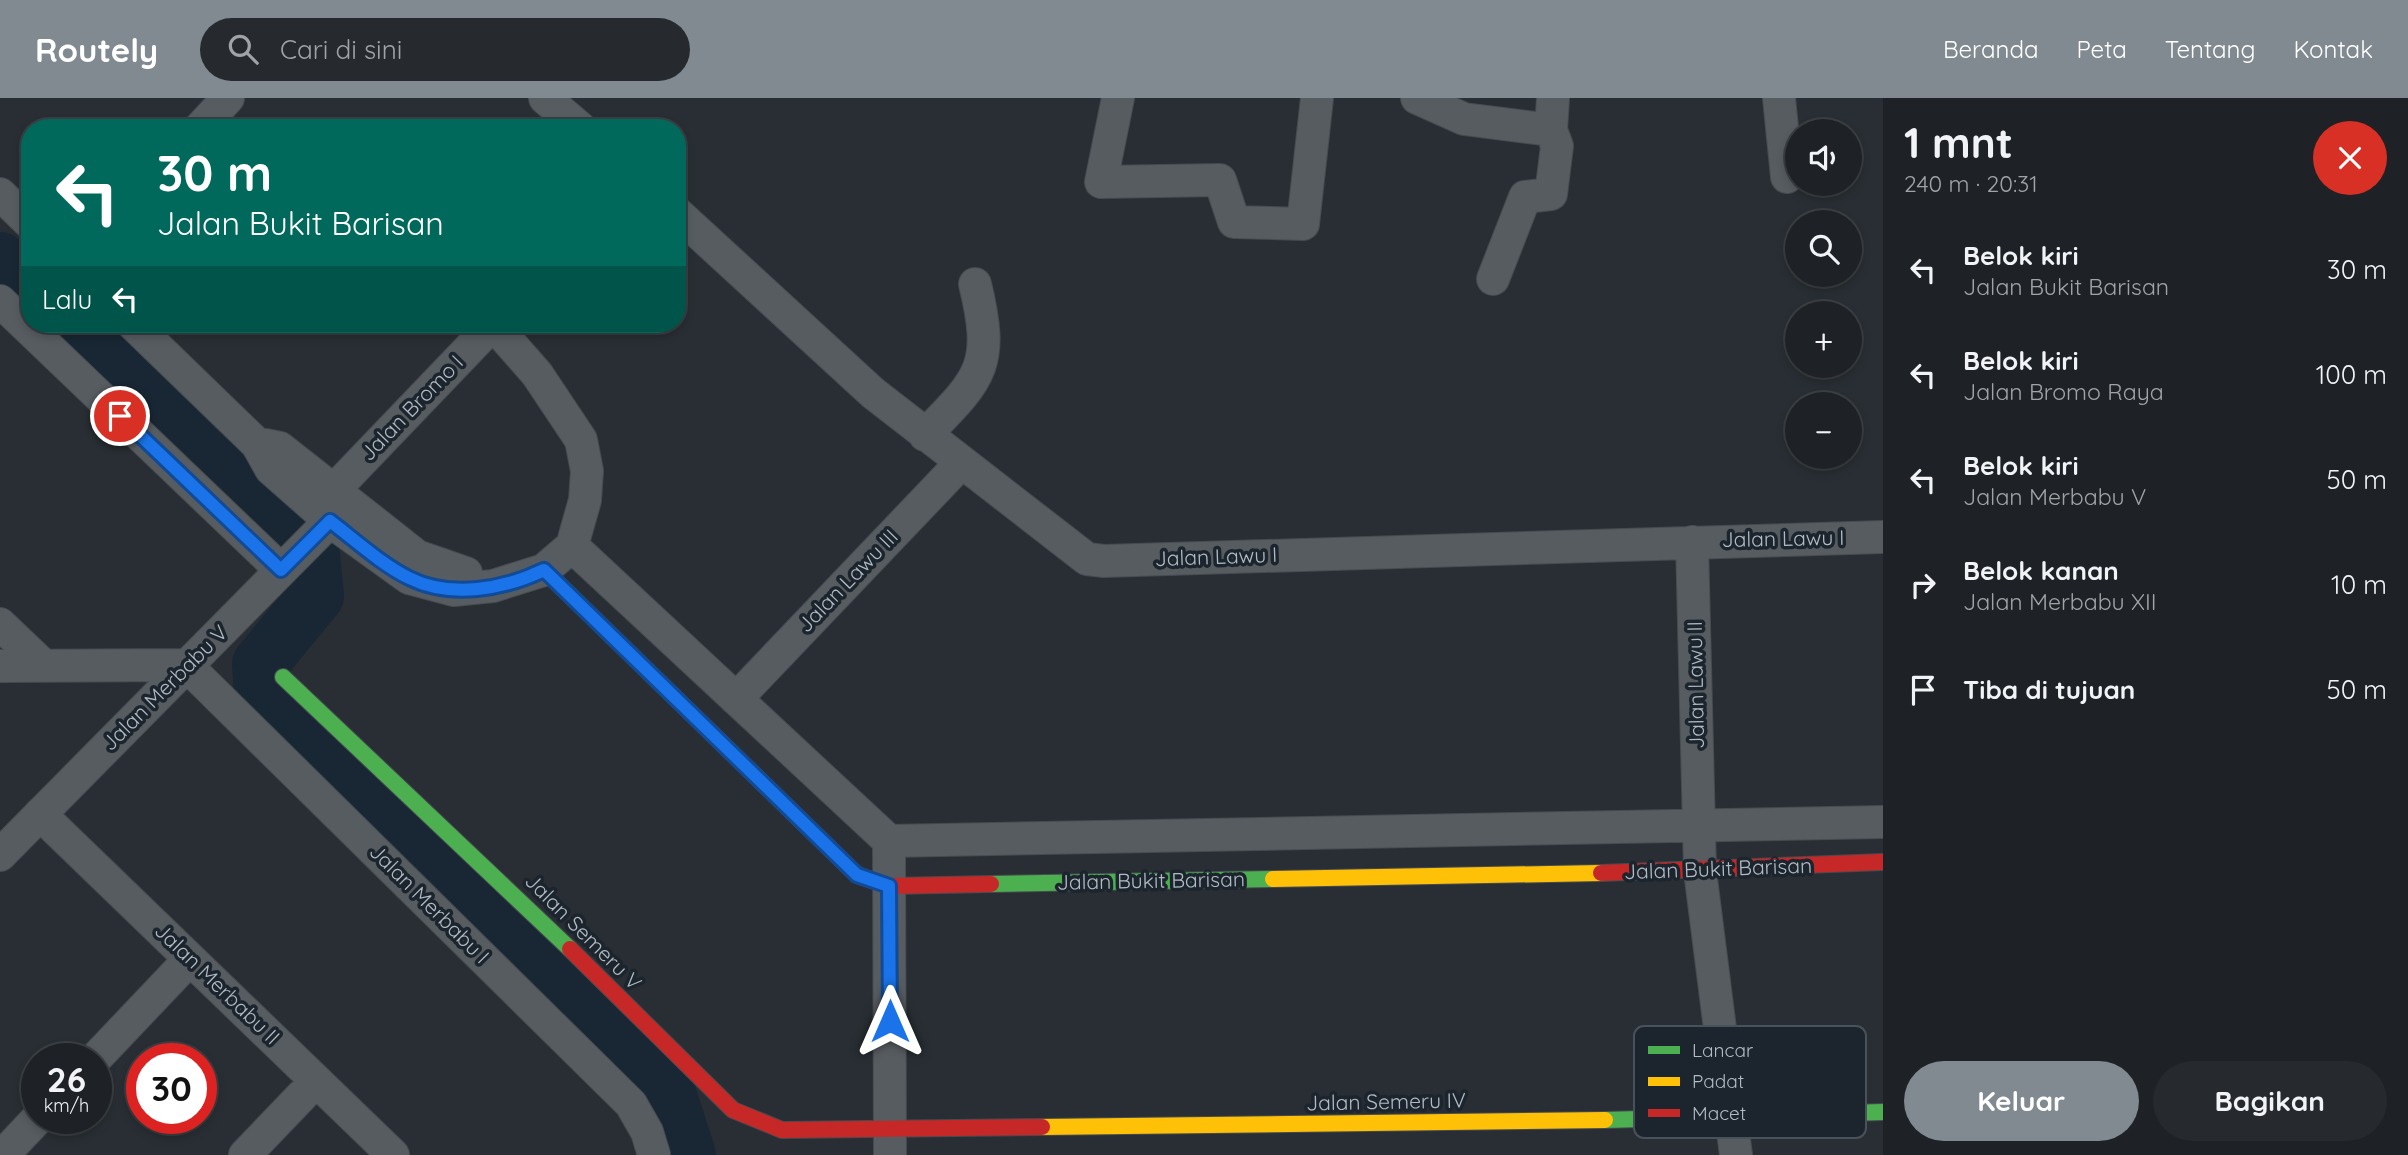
<!DOCTYPE html>
<html lang="id">
<head>
<meta charset="utf-8">
<style>
  body { margin:0; font-family:Quicksand,sans-serif; background:#262a2e; color:#f1f3f6; height:100vh; display:flex; flex-direction:column; font-size:26px; white-space:nowrap }
  * { box-sizing:border-box; margin:0 }
  p { font-size:23px; color:#a1a4a7 }
  .icon { flex:none; width:38px; height:38px; fill:none; stroke:currentColor; stroke-width:2; stroke-linecap:round; stroke-linejoin:round }
  .map { position:relative; flex:1; overflow:hidden }
  .drawer { display:flex; flex-direction:column; background:#1e2226; width:525px }
  .drawer>* { flex:none }
  .guide { position:absolute; left:21px; top:21px; width:665px; height:214px; border-radius:28px; box-shadow:0 4px 10px #0003,0 0 0 2px #3c3f43; background:#00695c; color:#fff; overflow:hidden }
  .tools { position:absolute; left:1785px; top:21px; display:grid; gap:14px }
  .tools a { display:grid; place-items:center; width:77px; height:77px; border-radius:50%; background:#1e2226; box-shadow:0 4px 10px #0003,0 0 0 2px #3c3f43; font-size:35px }
  .speed { position:absolute; left:21px; top:945px; display:flex; gap:14px; font-size:35px; font-weight:700; text-align:center }
  .speed>* { display:grid; place-content:center; width:91px; height:91px; border-radius:50%; background:#1e2226; box-shadow:0 4px 10px #0003,0 0 0 2px #3c3f43; line-height:1 }
  .speed small { font-size:18px; font-weight:400 }
  .speed .limit { border:10px solid #d22; background:#fff; color:#111 }
  .pin { position:absolute; display:grid; place-items:center; width:60px; height:60px; color:#fff; margin:-30px; border:4px solid #fff; border-radius:50%; box-shadow:0 2px 7px #0007 }
  .me { position:absolute; width:77px; margin:-38px; rotate:0deg; stroke-linejoin:round; filter:drop-shadow(0 0 5px #0008) }
  .turn { display:flex; align-items:center; gap:24px; height:147px; padding:0 21px; font-size:32px }
  .turn .icon { width:91px; height:91px; stroke-width:2.5 }
  .turn b { display:block; font-size:49px; line-height:60px }
  .then { display:flex; align-items:center; height:66px; padding:0 21px; background:#0003; gap:14px; font-size:26px }
  .round { display:grid; place-items:center; flex:none; width:74px; height:74px; border-radius:37px; background:#262a2e }
  .summary { display:flex; align-items:center; justify-content:space-between; height:119px; padding:0 21px }
  h1 { font-size:42px; font-weight:700; line-height:52px }
  .button { display:flex; gap:14px; margin-top:auto; padding:14px 21px }
  .button a { flex:1; height:80px; border-radius:42px; background:#818a91; color:#fff; font-size:28px; font-weight:700; line-height:80px; text-align:center }
  .button a+a { background:#262a2e; color:#f1f3f6 }
  ul { padding:0; list-style:none }
  li { display:flex; align-items:center; gap:21px; height:105px; padding:0 21px }
  li div { flex:1 }
  li b { display:block; font-size:26px }
  li em { font-style:normal }
  header { display:flex; align-items:center; gap:42px; box-sizing:border-box; height:98px; padding:0 35px; background:#818a91; color:#fff }
  header strong { font-size:33px }
  nav { display:flex; gap:38px; margin-inline-start:auto; font-size:24px }
  .search { width:490px; height:63px; background:#262a2e; display:flex; align-items:center; gap:18px; box-sizing:border-box; padding:0 24px; border-radius:38px; color:#a1a4a7; font-size:26px }
  main { display:flex; flex:1; min-height:0 }
  .map>svg:first-child { display:block }
  .lines { fill:none; stroke-linecap:round; stroke-linejoin:round }
  .river { stroke:#192734; stroke-width:56 }
  .street-casing { stroke:#454b50; stroke-width:34 }
  .fast-casing { stroke:#454b50; stroke-width:18 }
  .slow-casing { stroke:#454b50; stroke-width:18 }
  .jam-casing { stroke:#454b50; stroke-width:18 }
  .street { stroke:#575c61; stroke-width:32 }
  .fast { stroke:#4caf50; stroke-width:16 }
  .slow { stroke:#ffc107; stroke-width:16 }
  .jam { stroke:#c62828; stroke-width:16 }
  .route-casing { stroke:#114b97; stroke-width:18 }
  .route { stroke:#1a73e8; stroke-width:12 }
  .labels { text-anchor:middle; stroke-width:7; stroke-linejoin:round; paint-order:stroke }
  .street-label { font-size:21px; fill:#b1bbc4; stroke:#1c252d }
  .key { fill:#1c252d; stroke:#49525a; stroke-width:2 }
  .key-label { font-size:19px; fill:#b1bbc4 }
</style>
</head>
<body>
<header>
<strong>Routely</strong>
<div class="search"><svg class="icon" aria-label="search" viewBox="0 0 24 24"><circle cx="10" cy="10" r="6"/><path d="M15 15l6 6"/></svg>Cari di sini</div>
<nav><a>Beranda</a><a>Peta</a><a>Tentang</a><a>Kontak</a></nav>
</header>
<main>
<div class="map">
<svg width="1883" height="1057" viewBox="0 0 1883 1057">
  <rect width="100%" height="100%" fill="#282e33"/>
  <g class="lines">
    <!-- river -->
    <path class="river" d="M0,162L30,190
      M68,226L312,457L316,498L260,566L262,598L668,995L688,1057"/>
    <defs>
      <path id="street" d="M545,0L580,30
        M1118,0L1101,84L1220,82L1234,124L1303,126L1317,0
        M1417,0L1464,21L1551,32L1553,0
        M1779,0L1787,79
        M200,30L228,0
        M0,96L30,125
        M677,115L873,295L1087,461L1104,463L1883,439
        M1493,181L1525,99L1551,96L1557,48L1551,32
        M0,203L281,472
        M133,226L257,346L271,371L330,423L409,480L454,492L493,488L544,472L572,448L585,402L587,373L581,342L537,276L493,226
        M925,337C981,280 995,268 975,186
        M265,347L280,350L417,458L466,475
        M332,394L493,226
        M1692,444L1700,773L1736,1057
        M572,448L889,743L1883,724
        M0,526L43,567
        M0,568L186,567L631,1006L647,1034L654,1057
        M736,601L961,365
        M40,716L393,1057
        M889,743L890,1057
        M0,757L330,423
        M95,961L190,861
        M3,1057L38,1020
        M245,1057L316,983"/>
      <path id="fast" d="M283,579L570,851
        M991,786L1273,781
        M1605,1022L1883,1014"/>
      <path id="slow" d="M1273,781L1601,775
        M1042,1029L1605,1022"/>
      <path id="jam" d="M544,472L857,777L889,788L991,786
        M1601,775L1883,764
        M570,851L733,1012L782,1032L1042,1029"/>
    </defs>
    <!-- street casing -->
    <use href="#street" class="street-casing"/>
    <!-- fast casing -->
    <use href="#fast" class="fast-casing"/>
    <!-- slow casing -->
    <use href="#slow" class="slow-casing"/>
    <!-- jam casing -->
    <use href="#jam" class="jam-casing"/>
    <!-- street -->
    <use href="#street" class="street"/>
    <!-- fast -->
    <use href="#fast" class="fast"/>
    <!-- slow -->
    <use href="#slow" class="slow"/>
    <!-- jam -->
    <use href="#jam" class="jam"/>
  </g>
  <g class="lines">
    <defs>
      <path id="route" d="M120,318L281,472L330,423C355,442 381,466 409,480C451,501 504,491 544,472L857,777L889,788L890,923"/>
    </defs>
    <!-- route casing -->
    <use href="#route" class="route-casing"/>
    <!-- route -->
    <use href="#route" class="route"/>
  </g>
  <g class="labels">
    <!-- street labels -->
    <g class="street-label">
      <text transform="translate(412 310) rotate(-46)" y="7">Jalan Bromo I</text>
      <text transform="translate(1783 441) rotate(-1)" y="7">Jalan Lawu I</text>
      <text transform="translate(1216 459) rotate(-2)" y="7">Jalan Lawu I</text>
      <text transform="translate(848 483) rotate(-46)" y="7">Jalan Lawu III</text>
      <text transform="translate(1696 587) rotate(-91)" y="7">Jalan Lawu II</text>
      <text transform="translate(165 590) rotate(-45)" y="7">Jalan Merbabu V</text>
      <text transform="translate(1718 771) rotate(-2)" y="7">Jalan Bukit Barisan</text>
      <text transform="translate(1151 783) rotate(-1)" y="7">Jalan Bukit Barisan</text>
      <text transform="translate(429 806) rotate(45)" y="7">Jalan Merbabu I</text>
      <text transform="translate(583 834) rotate(45)" y="7">Jalan Semeru V</text>
      <text transform="translate(217 886) rotate(44)" y="7">Jalan Merbabu II</text>
      <text transform="translate(1386 1004) rotate(-1)" y="7">Jalan Semeru IV</text>
    </g>
  </g>
  <!-- legend -->
  <rect x="1634" y="928" width="232" height="112" rx="10" class="key"/>
  <rect x="1648" y="948" width="32" height="8" fill="#4caf50"/>
  <rect x="1648" y="979" width="32" height="9" fill="#ffc107"/>
  <rect x="1648" y="1011" width="32" height="8" fill="#c62828"/>
  <g class="key-label">
    <text x="1692" y="959">Lancar</text>
    <text x="1692" y="990">Padat</text>
    <text x="1692" y="1022">Macet</text>
  </g>
</svg>
<div class="tools">
<a><svg class="icon" aria-label="sound" viewBox="0 0 24 24"><path d="M4 9h4l5-4v14l-5-4H4zM17 9q2 3 0 6"/></svg></a>
<a><svg class="icon" aria-label="search" viewBox="0 0 24 24"><circle cx="10" cy="10" r="6"/><path d="M15 15l6 6"/></svg></a>
<a>+</a>
<a>−</a>
</div>
<div class="speed"><div>26<small>km/h</small></div><div class="limit">30</div></div>
<div class="pin" style="left:120px;top:318px;background:#d93025"><svg class="icon" aria-label="arrive" viewBox="0 0 24 24"><path d="M6 21V4h12l-3 4 3 4H6"/></svg></div>
<svg class="me" style="left:890px;top:923px" viewBox="-20 -20 40 40"><path d="M0-17L14 15 0 8-14 15z" fill="#1a73e8" stroke="#fff" stroke-width="4"/></svg>
<div class="guide">
<div class="turn"><svg class="icon" aria-label="left" viewBox="0 0 24 24"><path d="M17 20v-9H6M10 6l-5 5 5 5"/></svg><div><b>30 m</b>Jalan Bukit Barisan</div></div>
<div class="then">Lalu<svg class="icon" aria-label="left" viewBox="0 0 24 24"><path d="M17 20v-9H6M10 6l-5 5 5 5"/></svg></div>
</div>
</div>
<section class="drawer">
<div class="summary"><div><h1>1 mnt</h1><p>240 m · 20:31</p></div><a class="round" style="background:#d93025;color:#fff"><svg class="icon" aria-label="close" viewBox="0 0 24 24"><path d="M6 6l12 12M18 6L6 18"/></svg></a></div>
<ul>
<li><svg class="icon" aria-label="left" viewBox="0 0 24 24"><path d="M17 20v-9H6M10 6l-5 5 5 5"/></svg><div><b>Belok kiri</b><p>Jalan Bukit Barisan</p></div><em>30 m</em></li>
<li><svg class="icon" aria-label="left" viewBox="0 0 24 24"><path d="M17 20v-9H6M10 6l-5 5 5 5"/></svg><div><b>Belok kiri</b><p>Jalan Bromo Raya</p></div><em>100 m</em></li>
<li><svg class="icon" aria-label="left" viewBox="0 0 24 24"><path d="M17 20v-9H6M10 6l-5 5 5 5"/></svg><div><b>Belok kiri</b><p>Jalan Merbabu V</p></div><em>50 m</em></li>
<li><svg class="icon" aria-label="right" viewBox="0 0 24 24"><path d="M7 20v-9h11M14 6l5 5-5 5"/></svg><div><b>Belok kanan</b><p>Jalan Merbabu XII</p></div><em>10 m</em></li>
<li><svg class="icon" aria-label="arrive" viewBox="0 0 24 24"><path d="M6 21V4h12l-3 4 3 4H6"/></svg><div><b>Tiba di tujuan</b></div><em>50 m</em></li>
</ul>
<div class="button"><a>Keluar</a><a>Bagikan</a></div>
</section>
</main>
</body>
</html>
